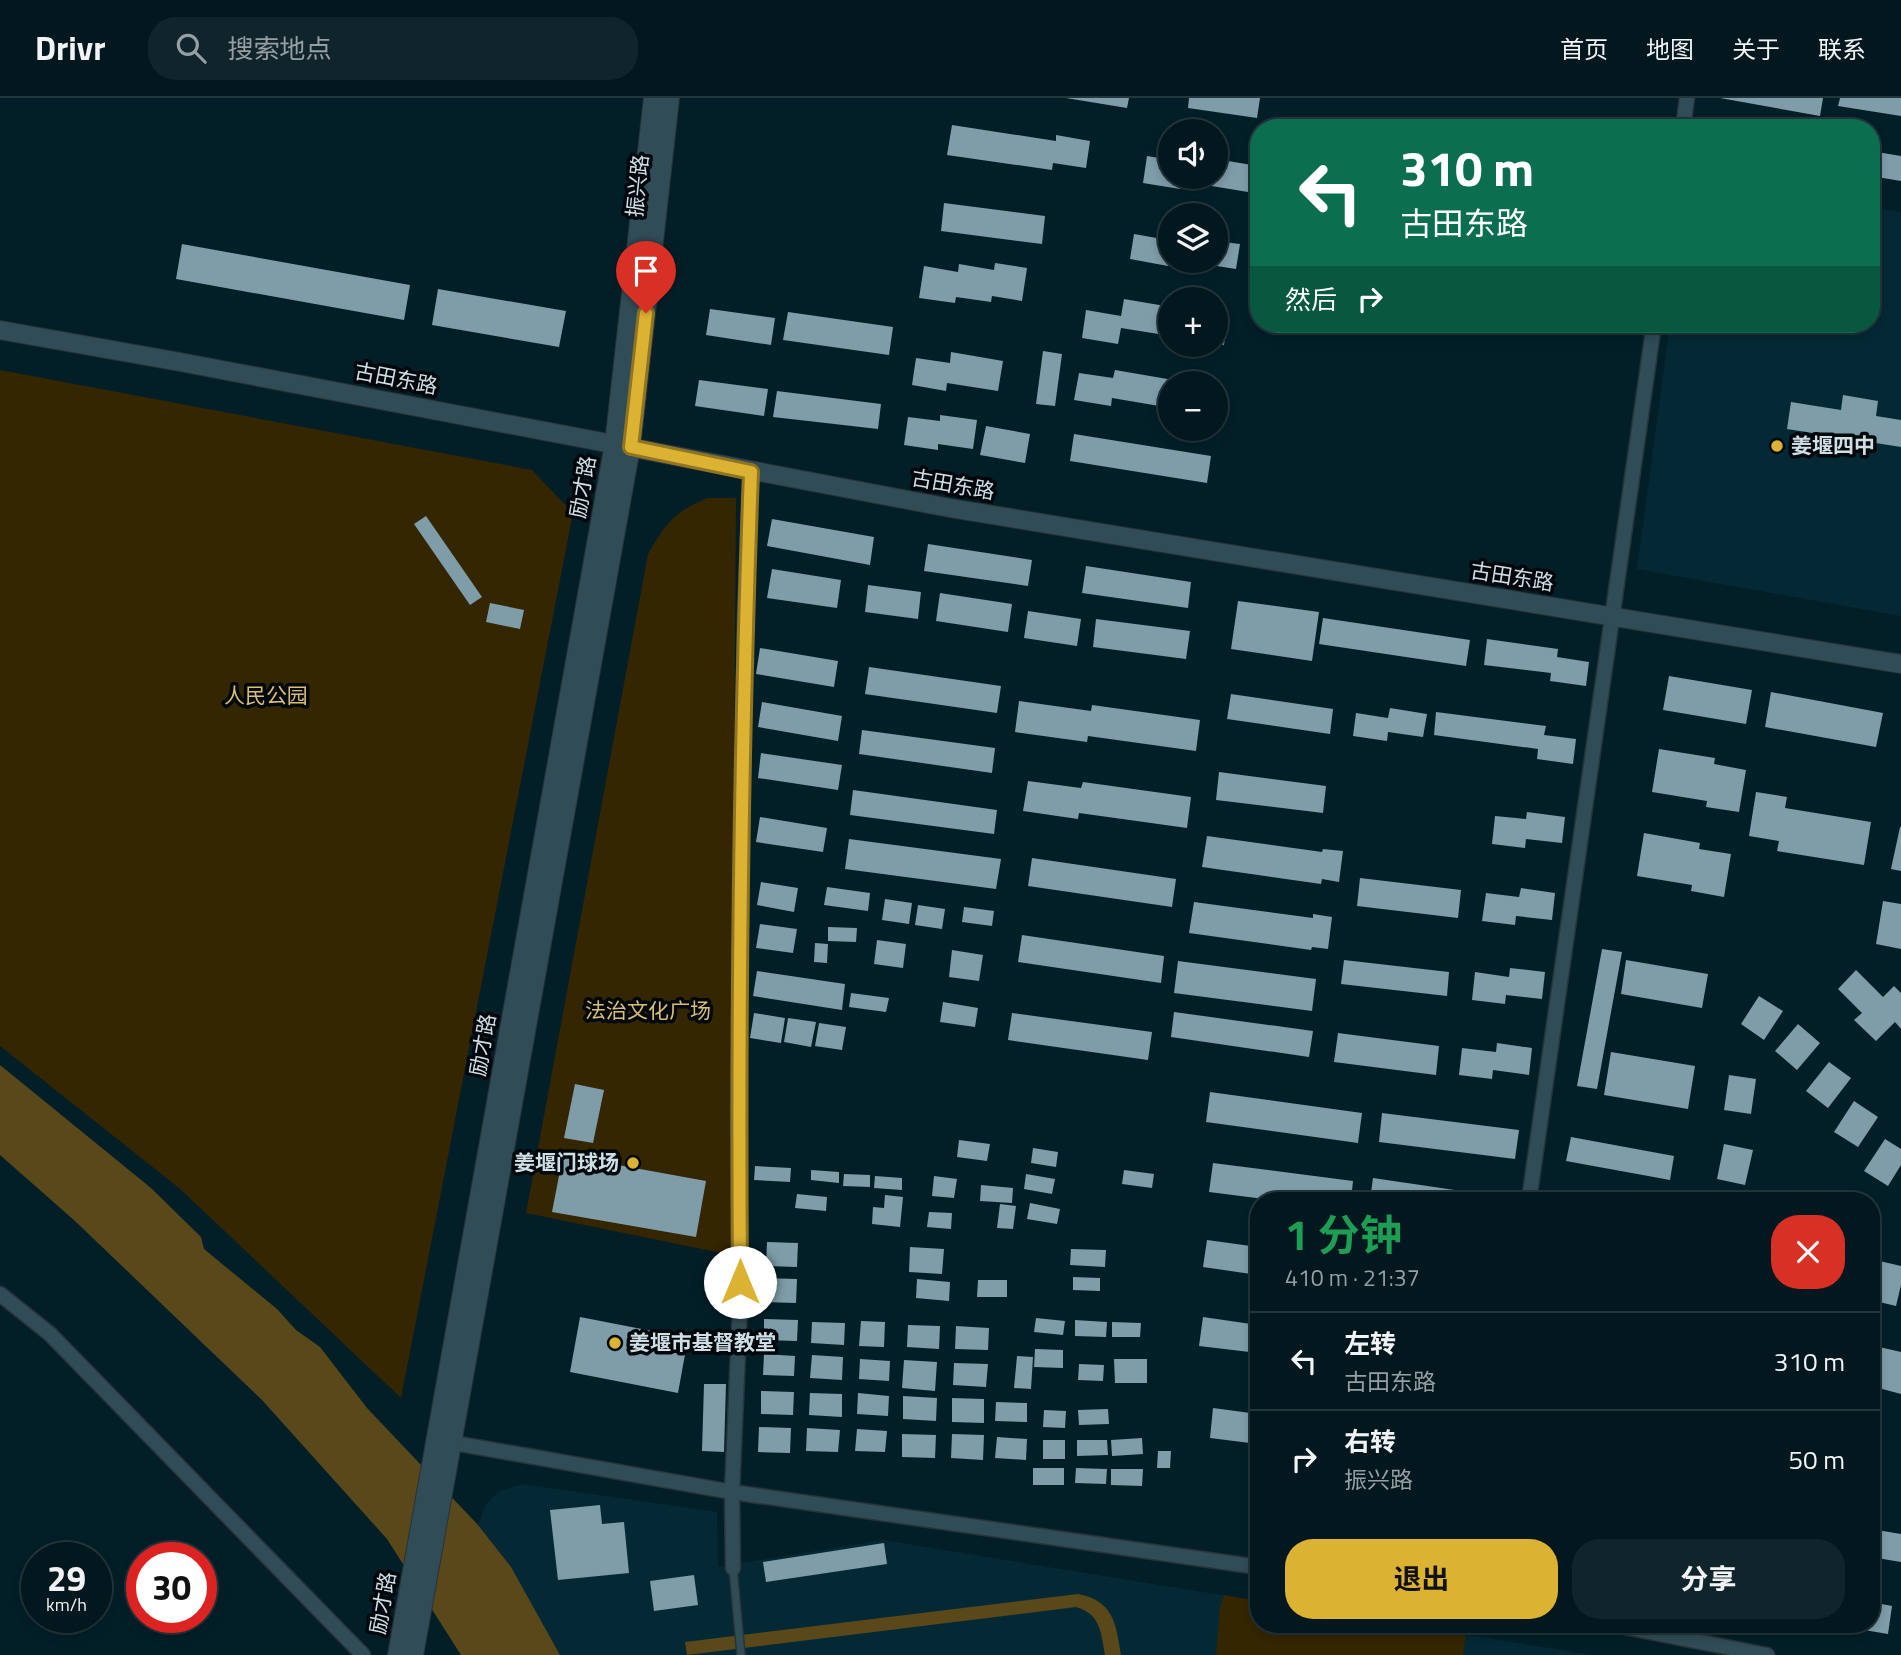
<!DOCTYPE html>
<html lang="zh">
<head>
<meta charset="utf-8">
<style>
  body { margin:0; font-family:"Titillium Web","Noto Sans SC",sans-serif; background:#10242b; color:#f1f3f6; height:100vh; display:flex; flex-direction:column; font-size:26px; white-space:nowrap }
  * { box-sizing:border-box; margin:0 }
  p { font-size:23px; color:#969fa4 }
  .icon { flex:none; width:38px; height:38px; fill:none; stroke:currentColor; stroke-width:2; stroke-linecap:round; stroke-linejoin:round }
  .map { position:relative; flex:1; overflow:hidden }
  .sheet { position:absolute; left:1250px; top:1094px; width:630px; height:441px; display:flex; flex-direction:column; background:#02171e; border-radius:28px; box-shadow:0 4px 10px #0003,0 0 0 2px #23363c }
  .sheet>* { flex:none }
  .guide { position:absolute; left:1250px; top:21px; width:630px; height:214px; border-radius:28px; box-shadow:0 4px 10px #0003,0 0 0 2px #23363c; background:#0b6e4f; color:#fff; overflow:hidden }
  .buttons { position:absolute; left:1158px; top:21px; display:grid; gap:14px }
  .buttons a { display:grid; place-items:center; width:70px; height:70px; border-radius:50%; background:#02171e; box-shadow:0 4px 10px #0003,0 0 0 2px #23363c; font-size:35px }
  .speed { position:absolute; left:21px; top:1444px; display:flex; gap:14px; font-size:35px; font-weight:700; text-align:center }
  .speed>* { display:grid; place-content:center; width:91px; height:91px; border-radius:50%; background:#02171e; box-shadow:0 4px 10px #0003,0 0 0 2px #23363c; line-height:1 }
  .speed small { font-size:18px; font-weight:400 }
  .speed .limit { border:10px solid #d22; background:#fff; color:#111 }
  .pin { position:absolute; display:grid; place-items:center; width:60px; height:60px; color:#fff; margin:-72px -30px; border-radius:50% 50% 50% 0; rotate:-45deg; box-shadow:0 0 7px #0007 }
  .pin .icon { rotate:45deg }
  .me { position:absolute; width:77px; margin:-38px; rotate:0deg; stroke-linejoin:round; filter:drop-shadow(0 0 5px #0008) }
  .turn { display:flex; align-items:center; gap:24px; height:147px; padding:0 35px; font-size:32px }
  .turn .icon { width:91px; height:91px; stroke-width:2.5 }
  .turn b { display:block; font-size:49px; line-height:60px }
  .then { display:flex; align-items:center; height:66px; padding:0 35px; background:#0003; gap:14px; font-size:26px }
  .round { display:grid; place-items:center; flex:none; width:74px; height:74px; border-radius:28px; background:#10242b }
  .headline { display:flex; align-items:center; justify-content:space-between; height:119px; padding:0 35px }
  h1 { font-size:42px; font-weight:700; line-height:52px; color:#1e9e55 }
  .cta { display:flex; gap:14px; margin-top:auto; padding:14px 35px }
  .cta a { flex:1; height:80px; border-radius:28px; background:#dcb233; color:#111; font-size:28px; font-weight:700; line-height:80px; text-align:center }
  .cta a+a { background:#10242b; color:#f1f3f6 }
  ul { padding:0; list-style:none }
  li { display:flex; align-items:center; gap:21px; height:98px; padding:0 35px; border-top:2px solid #23363c }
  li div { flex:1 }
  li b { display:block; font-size:26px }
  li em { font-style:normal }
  header { display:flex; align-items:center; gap:42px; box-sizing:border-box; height:98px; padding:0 35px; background:#02171e; border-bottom:2px solid #23363c }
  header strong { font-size:33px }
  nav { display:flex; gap:38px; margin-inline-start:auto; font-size:24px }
  .search { width:490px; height:63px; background:#10242b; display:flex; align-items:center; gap:18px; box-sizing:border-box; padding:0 24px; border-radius:28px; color:#969fa4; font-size:26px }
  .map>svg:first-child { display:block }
  .built { fill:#042935 }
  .green { fill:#342600 }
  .water { fill:#59481a }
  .building { fill:#7e9da9 }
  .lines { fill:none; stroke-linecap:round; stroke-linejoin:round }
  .service-casing { stroke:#293339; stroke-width:10 }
  .minor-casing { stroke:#293339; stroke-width:17 }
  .tertiary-casing { stroke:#293339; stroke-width:20 }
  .service { stroke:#304c56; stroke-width:7 }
  .minor { stroke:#304c56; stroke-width:14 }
  .tertiary { stroke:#304c56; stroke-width:18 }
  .route-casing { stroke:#8f7421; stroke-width:18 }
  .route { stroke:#dcb233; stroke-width:12 }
  .poi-dot { fill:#dcb233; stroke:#01070b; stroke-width:2.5 }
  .labels { text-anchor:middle; stroke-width:7; stroke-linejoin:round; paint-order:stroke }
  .street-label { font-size:21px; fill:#cfdfe5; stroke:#01070b }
  .poi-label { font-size:21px; font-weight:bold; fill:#cfdfe5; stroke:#01070b; text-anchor:start }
  .park-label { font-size:21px; fill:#d9be75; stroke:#01070b }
</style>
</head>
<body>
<header>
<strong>Drivr</strong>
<div class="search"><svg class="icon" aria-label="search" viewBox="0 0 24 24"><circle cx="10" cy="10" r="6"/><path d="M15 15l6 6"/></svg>搜索地点</div>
<nav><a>首页</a><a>地图</a><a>关于</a><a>联系</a></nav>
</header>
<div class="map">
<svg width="1901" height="1557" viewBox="0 0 1901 1557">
  <rect width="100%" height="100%" fill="#021f28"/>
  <!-- built -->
  <path class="built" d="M1871,109L1901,114V518L1637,471L1670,226H1871Z
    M522,1386L717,1414L718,1469L883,1442L1258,1503V1526H1402L1592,1557H464L478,1427L486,1406L499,1393Z"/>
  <!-- green -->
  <path class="green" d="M0,272L532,372L573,415L401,1300L179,1090L0,948Z
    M707,400H736L731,1157L526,1115L648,456C666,425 674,414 707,400Z
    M1224,1497L1258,1503V1526H1402L1466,1536L1463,1557H1216L1220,1509Z"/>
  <!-- water -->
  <path class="water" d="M0,967L151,1090L201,1139L204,1151L277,1211L296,1232L320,1249L367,1310L478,1427L511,1469L560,1557H461L387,1441L262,1302L75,1123L0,1057Z
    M1078,1496C1114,1503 1116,1526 1121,1557H1105C1101,1535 1101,1516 1076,1509L687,1557L685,1544Z"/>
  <!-- building -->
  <path class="building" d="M1066,0H1129L1127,10Z
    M1189,0H1260L1257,20L1188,10Z
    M1720,0H1823L1820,18Z
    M1840,0H1901V18L1838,8Z
    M1698,20L1745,28V30H1696Z
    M952,27L1056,43V37L1090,43L1086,70L1053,65L1052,72L947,57Z
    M1871,53L1901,58V83L1871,78Z
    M1147,58L1171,62V79H1216V61L1252,67L1248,94L1181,83L1180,91L1143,85Z
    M944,105L1045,118L1042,146L941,133Z
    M1169,135L1171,161L1168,168L1130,161L1134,136L1168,142Z
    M1216,143L1240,146L1236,171L1191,164L1216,163Z
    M182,146L410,187L404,222L176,181Z
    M995,165L1027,170L1022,203L992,198L991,204L956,199L955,205L919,200L924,168L958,174L959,166L994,172Z
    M438,191L566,213L559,249L432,227Z
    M1124,201L1171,209V238L1121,230L1118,246L1082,240L1086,212L1121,218Z
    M710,211L775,220L771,247L706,237Z
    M788,214L893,229L889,257L783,242Z
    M1216,216L1228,218L1224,247L1216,245Z
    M1043,253L1062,256L1055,308L1036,306Z
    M951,254L1003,263L998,293L947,285L946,293L912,287L916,260L950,265Z
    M1115,272L1185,284L1184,285H1171V310L1112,300L1111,308L1074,302L1079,275L1113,280Z
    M699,282L768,291L764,318L695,308Z
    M777,293L881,306L878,331L773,319Z
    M1843,297L1878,303L1876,318L1901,322V349L1787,331L1791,304L1841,312Z
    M940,317L977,322L973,351L938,346V352L904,347L908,319L940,323Z
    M986,328L1030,336L1025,365L980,357Z
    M1074,336L1211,358L1207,385L1070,363Z
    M426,418L482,499L470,507L414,426Z
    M772,421L874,439L870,467L767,448Z
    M928,446L1032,462L1028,488L924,473Z
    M1086,468L1191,484L1188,510L1082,495Z
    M772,471L841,482L837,510L767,500Z
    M868,487L921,494L918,521L865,514Z
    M940,495L1012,506L1008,534L936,523Z
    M1238,503L1319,514L1312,563L1231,551Z
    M490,505L524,512L520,531L486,524Z
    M1028,513L1081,521L1077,548L1024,540Z
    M1323,520L1470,542L1466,568L1319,546Z
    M1096,521L1190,533L1186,561L1093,549Z
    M1487,541L1558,551L1557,559L1589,564L1586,588L1550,583L1551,575L1484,567Z
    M760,550L838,563L834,589L756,576Z
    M869,569L1001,588L997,615L865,596Z
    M1669,578L1752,592L1746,626L1663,612Z
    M1771,594L1883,615L1876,649L1765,629Z
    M1231,596L1333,611L1330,636L1227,621Z
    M1019,603L1091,613L1092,607L1200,622L1196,653L1088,638L1087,644L1015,634Z
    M762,604L842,618L838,643L758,629Z
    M1390,610L1427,616L1423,639L1388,634L1387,643L1353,638L1356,615L1388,620Z
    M1436,614L1546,628L1544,637L1576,641L1573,666L1537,661L1538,651L1434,637Z
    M862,632L995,650L992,675L859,656Z
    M1659,651L1715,660L1714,666L1746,672L1739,714L1706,709L1707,703L1652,694Z
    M761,655L842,667L838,692L758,680Z
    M1219,674L1326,688L1323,715L1216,702Z
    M1028,683L1081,690L1083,684L1191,699L1187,730L1079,715L1078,721L1023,713Z
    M853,692L997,712L994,736L850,717Z
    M1756,694L1787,699L1785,710L1871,724L1864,767L1777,753L1779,743L1749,738Z
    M1527,714L1565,719L1562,745L1526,741L1525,750L1492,746L1495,718L1526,721Z
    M760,719L827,730L823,754L756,744Z
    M1900,729H1901V773L1891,771Z
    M1644,735L1700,745L1699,751L1731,756L1724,799L1691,793L1692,787L1637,778Z
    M1207,738L1322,754L1323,751L1343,753L1339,784L1322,781L1321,786L1202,769Z
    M849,741L1001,761L996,791L845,771Z
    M1032,760L1176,781L1172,809L1028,788Z
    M1360,780L1461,792L1458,820L1357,808Z
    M761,784L798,790L794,814L757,807Z
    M827,789L870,795L868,813L824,807Z
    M1521,790L1555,795L1552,822L1516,818L1515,827L1482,823L1486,795L1519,799Z
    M885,801L912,805L909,826L882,822Z
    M1883,803L1901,806V851L1876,846Z
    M1194,804L1313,820V816L1332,819L1328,851L1312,849L1311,852L1189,835Z
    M918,807L945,811L942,831L915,827Z
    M964,809L994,813L992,828L962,824Z
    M760,826L797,831L793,855L756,850Z
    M828,829L857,830L856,844L828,843Z
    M1022,837L1164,858L1161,885L1018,864Z
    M877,842L906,846L903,870L874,866Z
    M815,845L828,846L827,865L814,864Z
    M1602,851L1622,854L1597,991L1577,988Z
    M952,852L983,857L979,883L949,879Z
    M1344,862L1449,874L1447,898L1341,886Z
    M1626,862L1708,876L1702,910L1621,896Z
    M1178,863L1316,881L1312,913L1174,895Z
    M1510,870L1545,874L1542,901L1506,897L1505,906L1472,902L1475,874L1509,879Z
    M1856,872L1883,899L1894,888L1901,895V931L1895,924L1876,943L1854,922L1862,915L1838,891Z
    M757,873L845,886L842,912L753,898Z
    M851,895L889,900L886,914L849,909Z
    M1759,898L1783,913L1764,942L1741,926Z
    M943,904L978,910L975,929L940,924Z
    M1174,914L1313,933L1309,959L1171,939Z
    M754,915L785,920L781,945L750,940Z
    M1012,915L1152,934L1148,962L1008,942Z
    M788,920L816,924L811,949L784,944Z
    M819,925L846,929L842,952L815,948Z
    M1798,926L1820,945L1797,972L1775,953Z
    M1338,935L1439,948L1436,977L1334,964Z
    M1497,945L1532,950L1529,977L1493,972L1492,981L1459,977L1462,950L1496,954Z
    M1611,954L1695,968L1688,1011L1604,997Z
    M1829,964L1851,980L1828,1010L1806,993Z
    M1729,977L1756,981L1751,1016L1724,1012Z
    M575,986L604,992L593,1045L564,1040Z
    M1210,994L1362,1015L1358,1045L1206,1024Z
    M1854,1003L1878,1019L1858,1049L1834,1034Z
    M1382,1015L1519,1032L1515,1061L1379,1044Z
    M1571,1039L1674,1058L1670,1082L1566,1063Z
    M1885,1041L1901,1051V1067L1888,1088L1864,1073Z
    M959,1042L990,1046L987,1063L957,1059Z
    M1724,1046L1753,1052L1745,1087L1717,1081Z
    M1033,1050L1058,1054L1056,1069L1031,1065Z
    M563,1057L706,1083L696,1139L552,1114Z
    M1213,1065L1353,1083L1351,1102H1273L1209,1094Z
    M755,1068L791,1070L790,1084L754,1082Z
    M811,1072L839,1074V1085L811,1082Z
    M1124,1072L1154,1076L1152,1090L1122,1086Z
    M844,1076L870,1077V1089L843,1088Z
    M1026,1076L1055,1081L1052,1096L1024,1091Z
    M875,1078L902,1080V1092L874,1090Z
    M934,1078L957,1081L954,1100L932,1098Z
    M1373,1080L1509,1100V1102H1370Z
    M981,1087L1013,1090L1012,1105L980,1103Z
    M797,1096L827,1099L826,1113L795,1110Z
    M885,1097L903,1099L900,1129L872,1126L873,1109L884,1110Z
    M1030,1105L1060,1111L1057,1126L1027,1121Z
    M1000,1106L1016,1108L1013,1131L997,1130Z
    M929,1114L952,1115L951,1131L927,1129Z
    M1207,1142L1258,1149V1177L1203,1169Z
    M767,1144L798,1145L797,1169L766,1168Z
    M910,1149L944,1151L942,1176L909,1174Z
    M1071,1151L1106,1152L1105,1169L1070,1167Z
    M1871,1161L1901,1168V1187L1896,1208L1871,1202Z
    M1073,1179L1100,1180V1193L1073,1192Z
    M764,1180L797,1181L796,1205L763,1204Z
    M917,1181L950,1184L949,1203L916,1200Z
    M978,1182H1007V1199H977Z
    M580,1219L688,1240L678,1295L570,1274Z
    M1203,1219L1258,1227V1255L1199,1248Z
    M1036,1220L1065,1223L1063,1237L1034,1234Z
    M764,1221L798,1222L797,1243L764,1242Z
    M1075,1222L1107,1224L1106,1239L1075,1238Z
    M861,1223L885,1224L884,1249L859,1248Z
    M812,1224L845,1225L844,1247L811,1245Z
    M1112,1224L1141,1225L1140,1239H1112Z
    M908,1227L940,1228L939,1251L907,1249Z
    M956,1228L989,1230L988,1252L955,1251Z
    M1875,1248L1901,1254V1296L1871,1288V1264Z
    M1035,1251L1063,1252V1270L1034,1269Z
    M764,1256L795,1258L794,1278L763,1277Z
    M812,1257L843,1259L842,1282L810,1280Z
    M1017,1258L1033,1259L1031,1291L1014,1290Z
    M860,1261L890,1263L889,1283L859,1281Z
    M1114,1261H1147V1285H1115Z
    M904,1262L937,1264L935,1293L902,1290Z
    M954,1265L988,1266L986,1289L953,1287Z
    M1079,1266L1104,1267L1103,1283L1078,1282Z
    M704,1286H726L724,1354L702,1353Z
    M761,1293L794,1294L793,1317L761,1316Z
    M810,1295L842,1296V1319L809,1317Z
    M858,1295L889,1298L888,1318L857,1316Z
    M903,1298L937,1300L936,1323L903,1321Z
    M952,1300L984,1301V1325L952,1324Z
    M996,1304L1027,1305V1324L995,1323Z
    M1213,1310L1258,1316V1346L1210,1340Z
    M1108,1311L1109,1326L1079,1327L1078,1312Z
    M1044,1312L1066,1313L1065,1330L1043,1329Z
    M759,1329L791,1330L790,1355L758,1354Z
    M807,1330L840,1332L838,1354L806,1353Z
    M857,1331L887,1333L885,1354L855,1353Z
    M902,1336L936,1337L935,1360L902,1359Z
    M952,1336L984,1337L983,1362L951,1360Z
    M997,1339L1027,1341L1026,1362L995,1360Z
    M1142,1340L1143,1356L1112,1358L1111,1342Z
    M1043,1342H1065V1361H1043Z
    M1077,1342H1107L1108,1357L1077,1358Z
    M1158,1353H1171L1170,1370H1157Z
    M1033,1370H1064V1387H1033Z
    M1076,1370L1107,1371L1106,1386L1075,1385Z
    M1111,1371H1143L1142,1388L1111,1387Z
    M600,1407L602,1426L624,1424L629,1475L558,1482L550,1412Z
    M1871,1431L1901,1436V1464L1871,1459Z
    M884,1445L887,1466L766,1484L763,1464Z
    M694,1477L698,1507L654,1513L650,1483Z
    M1871,1504L1892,1508L1888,1536L1834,1527L1871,1526Z"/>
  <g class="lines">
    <defs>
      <path id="service" d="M733,1470L741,1557"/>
      <path id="minor" d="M1683,30L1687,0
        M1529,1102L1654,226
        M0,1196L50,1236L363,1557
        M443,1343L732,1394L1258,1469
        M733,1470L732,1394L740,1208L738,1011L745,517L751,374
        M1609,1526L1767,1557"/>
      <path id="tertiary" d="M0,232L180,264L950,410L1901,566
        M397,1557L614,346L653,0
        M414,1557L631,349L670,0"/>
    </defs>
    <!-- service casing -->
    <use href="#service" class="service-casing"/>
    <!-- minor casing -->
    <use href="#minor" class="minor-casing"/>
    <!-- tertiary casing -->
    <use href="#tertiary" class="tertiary-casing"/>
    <!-- service -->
    <use href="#service" class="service"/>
    <!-- minor -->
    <use href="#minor" class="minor"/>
    <!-- tertiary -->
    <use href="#tertiary" class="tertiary"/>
  </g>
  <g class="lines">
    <defs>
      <path id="route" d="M646,215L631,349L751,374C741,644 738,914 740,1184"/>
    </defs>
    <!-- route casing -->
    <use href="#route" class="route-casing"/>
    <!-- route -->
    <use href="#route" class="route"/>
  </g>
  <!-- markers -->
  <g class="poi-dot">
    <circle cx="1777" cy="348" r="7"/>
    <circle cx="633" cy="1065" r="7"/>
    <circle cx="615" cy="1245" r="7"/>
  </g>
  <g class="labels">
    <!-- street labels -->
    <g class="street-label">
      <text transform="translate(638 88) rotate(-84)" y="7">振兴路</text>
      <text transform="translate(396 281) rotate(11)" y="7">古田东路</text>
      <text transform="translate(953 387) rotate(10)" y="7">古田东路</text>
      <text transform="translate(583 389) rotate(-80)" y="7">励才路</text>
      <text transform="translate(1512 479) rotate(9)" y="7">古田东路</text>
      <text transform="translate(483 947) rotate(-80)" y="7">励才路</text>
      <text transform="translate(383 1505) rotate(-80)" y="7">励才路</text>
    </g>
    <!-- poi labels -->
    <g class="poi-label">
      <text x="1791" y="355">姜堰四中</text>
      <text x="619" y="1072" text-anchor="end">姜堰门球场</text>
      <text x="629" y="1252">姜堰市基督教堂</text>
    </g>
    <!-- park labels -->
    <g class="park-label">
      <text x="266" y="605">人民公园</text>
      <text x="648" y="920">法治文化广场</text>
    </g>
  </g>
</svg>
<div class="buttons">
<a><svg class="icon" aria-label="sound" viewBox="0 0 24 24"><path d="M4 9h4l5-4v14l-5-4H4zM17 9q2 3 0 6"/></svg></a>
<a><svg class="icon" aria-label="layers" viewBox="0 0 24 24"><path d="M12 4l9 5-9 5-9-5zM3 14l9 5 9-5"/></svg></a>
<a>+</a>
<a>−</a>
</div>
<div class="speed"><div>29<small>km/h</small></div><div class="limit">30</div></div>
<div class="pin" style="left:646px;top:215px;background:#d93025"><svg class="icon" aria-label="arrive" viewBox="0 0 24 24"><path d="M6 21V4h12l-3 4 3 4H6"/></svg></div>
<svg class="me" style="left:740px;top:1184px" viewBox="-20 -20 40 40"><circle r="19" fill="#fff"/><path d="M0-13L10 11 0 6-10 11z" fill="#dcb233"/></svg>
<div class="guide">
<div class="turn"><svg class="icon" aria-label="left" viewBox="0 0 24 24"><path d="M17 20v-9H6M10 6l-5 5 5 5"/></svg><div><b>310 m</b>古田东路</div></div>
<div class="then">然后<svg class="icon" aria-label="right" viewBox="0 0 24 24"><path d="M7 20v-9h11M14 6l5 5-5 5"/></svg></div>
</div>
<section class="sheet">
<div class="headline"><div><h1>1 分钟</h1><p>410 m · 21:37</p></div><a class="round" style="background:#d93025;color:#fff"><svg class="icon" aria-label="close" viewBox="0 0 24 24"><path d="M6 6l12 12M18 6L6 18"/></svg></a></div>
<ul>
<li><svg class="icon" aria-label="left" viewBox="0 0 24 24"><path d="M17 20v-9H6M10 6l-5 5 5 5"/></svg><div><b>左转</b><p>古田东路</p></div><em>310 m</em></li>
<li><svg class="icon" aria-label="right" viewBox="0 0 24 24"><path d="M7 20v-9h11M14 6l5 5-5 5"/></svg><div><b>右转</b><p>振兴路</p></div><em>50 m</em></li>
</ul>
<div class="cta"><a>退出</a><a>分享</a></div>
</section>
</div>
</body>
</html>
